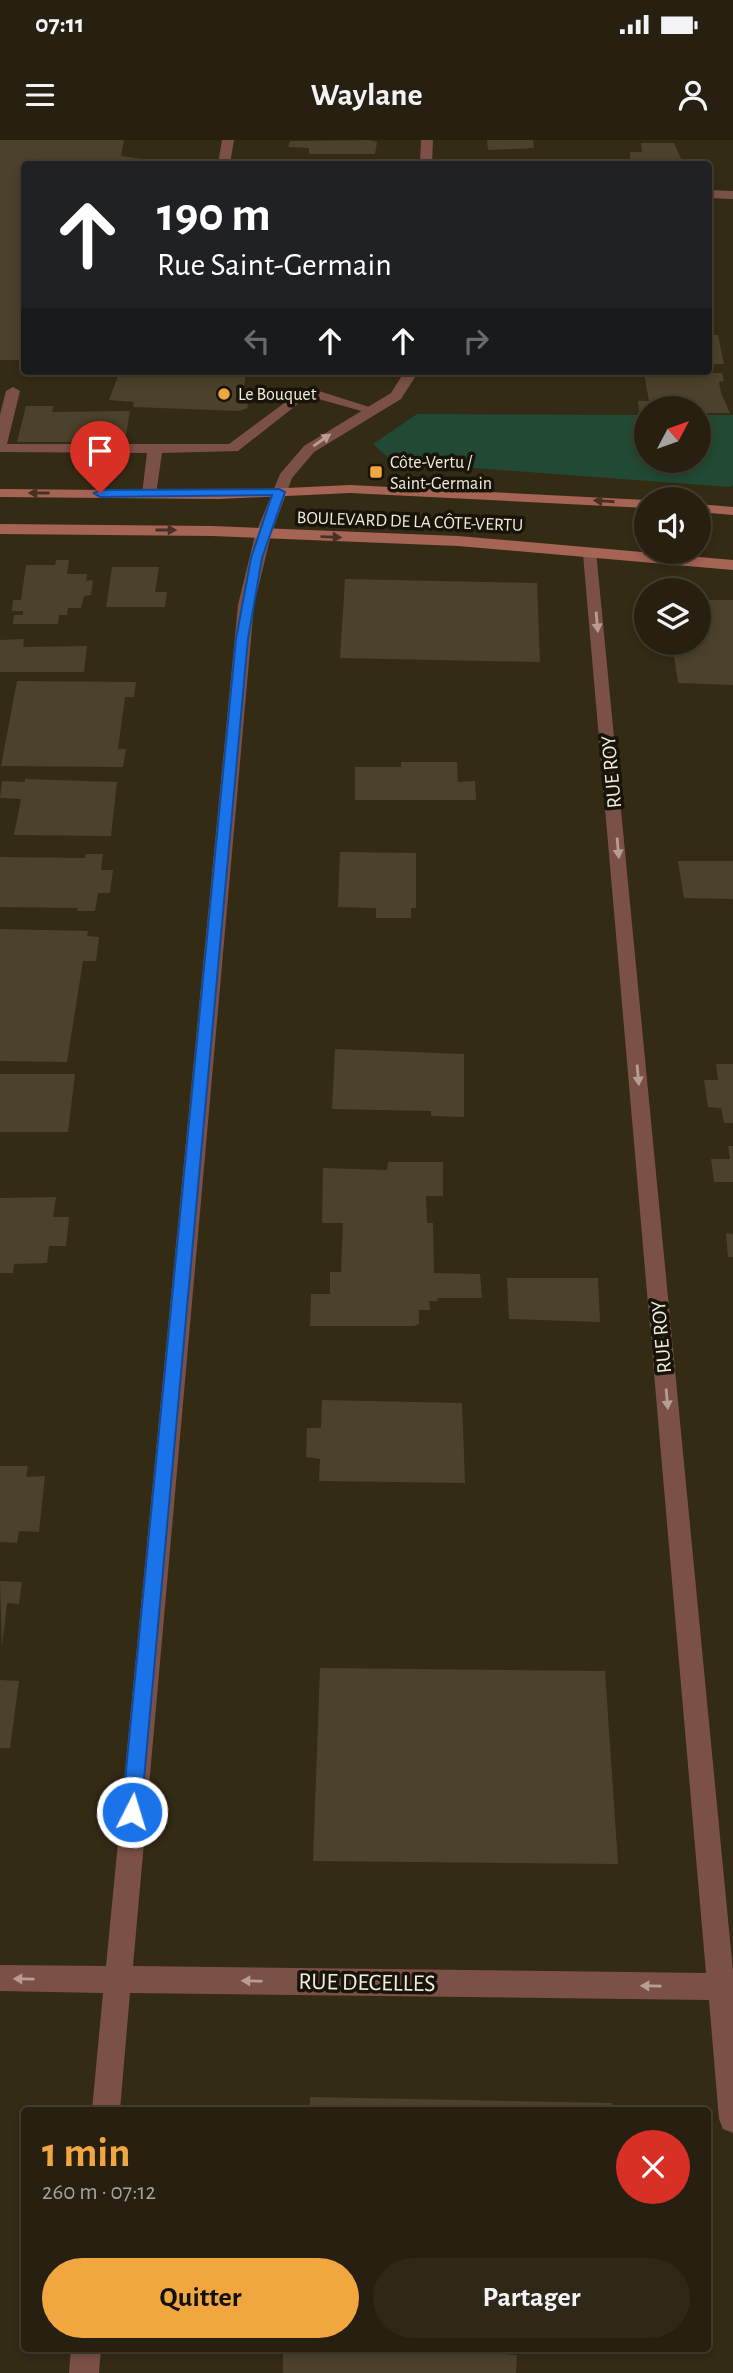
<!DOCTYPE html>
<html lang="fr">
<head>
<meta charset="utf-8">
<style>
  body { margin:0; font-family:"Alegreya Sans",sans-serif; background:#2f2819; color:#f1f3f6; height:100vh; display:flex; flex-direction:column; font-size:26px; white-space:nowrap }
  * { box-sizing:border-box; margin:0 }
  p { font-size:23px; color:#a4a39f }
  .icon { flex:none; width:38px; height:38px; fill:none; stroke:currentColor; stroke-width:2; stroke-linecap:round; stroke-linejoin:round }
  .map { position:relative; flex:1; overflow:hidden }
  .side { position:absolute; left:21px; top:1967px; width:690px; height:245px; display:flex; flex-direction:column; background:#272010; border-radius:7px; box-shadow:0 4px 10px #0003,0 0 0 2px #433e30 }
  .side>* { flex:none }
  .guide { position:absolute; left:21px; top:21px; width:691px; height:214px; border-radius:7px; box-shadow:0 4px 10px #0003,0 0 0 2px #433e30; background:#202124; color:#fff; overflow:hidden }
  .needle { width:46px; rotate:49deg }
  .controls { position:absolute; left:634px; top:256px; display:grid; gap:14px }
  .controls a { display:grid; place-items:center; width:77px; height:77px; border-radius:50%; background:#272010; box-shadow:0 4px 10px #0003,0 0 0 2px #433e30; font-size:35px }
  .pin { position:absolute; display:grid; place-items:center; width:60px; height:60px; color:#fff; margin:-72px -30px; border-radius:50% 50% 50% 0; rotate:-45deg; box-shadow:0 0 7px #0007 }
  .pin .icon { rotate:45deg }
  .me { position:absolute; width:77px; margin:-38px; rotate:5deg; stroke-linejoin:round; filter:drop-shadow(0 0 5px #0008) }
  .turn { display:flex; align-items:center; gap:24px; height:147px; padding:0 21px; font-size:32px }
  .turn .icon { width:91px; height:91px; stroke-width:2.5 }
  .turn b { display:block; font-size:49px; line-height:60px }
  .lanes { display:flex; align-items:center; height:66px; padding:0 21px; background:#0003; justify-content:center; gap:35px; direction:ltr }
  .lanes .off { opacity:.35 }
  .round { display:grid; place-items:center; flex:none; width:74px; height:74px; border-radius:37px; background:#2f2819 }
  .summary { display:flex; align-items:center; justify-content:space-between; height:119px; padding:0 21px }
  h1 { font-size:42px; font-weight:600; line-height:52px; color:#f1a63f }
  .button { display:flex; gap:14px; margin-top:auto; padding:14px 21px }
  .button a { flex:1; height:80px; border-radius:42px; background:#f1a63f; color:#111; font-size:28px; font-weight:600; line-height:80px; text-align:center }
  .button a+a { background:#2f2819; color:#f1f3f6 }
  .status { display:flex; justify-content:space-between; align-items:center; height:49px; padding:0 35px; background:#272010; direction:ltr }
  .status svg { height:19px; fill:currentColor }
  header { display:flex; justify-content:space-between; align-items:center; height:91px; padding:0 21px; background:#272010; font-size:32px; font-weight:600 }
  .map>svg:first-child { display:block }
  .green { fill:#224933 }
  .building { fill:#4c422b }
  .lines { fill:none; stroke-linecap:round; stroke-linejoin:round }
  .service { fill:#7b5147; fill-rule:evenodd }
  .minor { fill:#7b5147; fill-rule:evenodd }
  .secondary { fill:#a66455; fill-rule:evenodd }
  .oneway { fill:#b69e92 }
  .oneway2 { fill:#4a3024 }
  .route { fill:#1a73e8; stroke:#114b97; stroke-width:2 }
  .poi-dot { fill:#f1a63f; stroke:#18140a; stroke-width:2.5 }
  .labels { text-anchor:middle; stroke-width:7; stroke-linejoin:round; paint-order:stroke }
  .far-poi-label { font-size:18px; fill:#f1ebdd; stroke:#18140a; text-anchor:start }
  .far-street-label { font-size:18px; fill:#f1ebdd; stroke:#18140a }
  .street-label { font-size:21px; fill:#f1ebdd; stroke:#18140a }
  .near-street-label { font-size:24px; fill:#f1ebdd; stroke:#18140a }
</style>
</head>
<body>
<div class="status"><b>07:11</b><svg viewBox="0 0 49 12"><path d="M0 12V9h3v3zM5 12V6h3v6zM10 12V3h3v9zM15 12V0h3v12zM26 1h20v11H26zM47 4h2v5h-2z"/></svg></div>
<header><svg class="icon" aria-label="menu" viewBox="0 0 24 24"><path d="M4 6h16M4 12h16M4 18h16"/></svg>Waylane<svg class="icon" aria-label="person" viewBox="0 0 24 24"><circle cx="12" cy="8" r="4"/><path d="M4 21q1-7 8-7t8 7"/></svg></header>
<div class="map">
<svg width="733" height="2233" viewBox="0 0 733 2233">
  <rect width="100%" height="100%" fill="#342b15"/>
  <!-- green -->
  <path class="green" d="M417,274L646,275V320H698V275H733V345L729,347L393,322L373,304Z"/>
  <!-- building -->
  <path class="building" d="M0,0H124L121,16L143,19L142,24H24V220H0Z
    M369,0L377,2L375,14H309V8L288,7L290,1Z
    M487,0H533L534,8L488,10Z
    M641,3H674L682,21H687L688,24H630V12H642Z
    M306,21L366,22V24H306Z
    M488,21H533V24H488Z
    M709,195H718L724,224H709Z
    M140,231H246L244,248L248,268L239,271L133,267L134,262L109,260L119,233Z
    M644,233H722L724,241L719,242L721,253L730,273H698V268L639,271L638,261H649Z
    M26,266H54L52,272L130,271L125,302H17Z
    M56,420H69L67,434H87L86,441L93,440L91,455L84,456L81,468H68L67,475H59L58,484H13L14,475H23V471H12L13,460H21L26,425H55Z
    M112,427H159L155,452H167L165,467H106Z
    M345,439L537,443L540,522L340,518Z
    M705,460H733V545L678,543L672,502H698V463Z
    M24,499L23,507L87,506L84,532H0V500Z
    M17,541L136,542L134,557H125L118,609H126L123,627L1,626Z
    M401,622H457L458,642L475,641L476,660H355V627H401Z
    M25,639L117,642L111,696L14,695L21,659L0,658L2,641L25,642Z
    M340,712L416,713V768H411V778H376V768L338,767Z
    M86,714H103L101,730H113L110,753H98L95,771H77L78,768L0,767V717L85,718Z
    M678,721H733V759L684,758Z
    M0,789L88,791L87,796L99,797L96,821H83L67,922L0,921Z
    M335,909L464,914V977L431,976V971L332,969Z
    M716,924H733V983H724L721,968L708,967L704,940H718Z
    M0,934H75L68,992H0Z
    M728,1006H733V1042H714L711,1019H730Z
    M388,1022H443V1056H426L427,1083H433L434,1133L480,1134L482,1158H437L438,1161H429L430,1170H419V1184L414,1186H310L311,1154H330V1132H341L343,1083H322L323,1028L387,1030Z
    M56,1057L53,1077H69L66,1106H49L47,1123L14,1124L13,1133H0V1058Z
    M726,1093L733,1094V1117H728Z
    M507,1138H598L600,1182L509,1179Z
    M322,1260L462,1263L465,1343L319,1341L320,1319L306,1317L307,1288H321Z
    M0,1326H28L26,1337L45,1336L39,1392L19,1391L17,1403L0,1402Z
    M0,1441L22,1442L19,1464L7,1463L2,1507Z
    M320,1528L605,1531L618,1724L313,1721Z
    M0,1540L19,1541L10,1608H0Z
    M310,1957L612,1963L613,1970H310Z
    M307,2208H488V2213L517,2215L516,2233H283V2211L308,2214Z"/>
  <g class="lines">
    <!-- service -->
    <path class="service" d="M222,0H234L230,24H218Z
      M13,247L20,251L7,304H229L306,247L379,270L372,274L308,256L238,311L162,313L156,354L149,358L142,354L147,313L0,312V275L6,251Z"/>
    <!-- minor -->
    <path class="minor" d="M421,0H433L432,24H420Z
      M709,50L733,51V59L709,58Z
      M405,231H419L401,259L314,312L292,338L271,395L254,465L133,1826L706,1833L583,414L591,409L596,411L733,1831V1993L723,1989L719,1979L709,1860L130,1853L120,1970H92L103,1853L0,1851V1825L106,1826L238,465L255,395L280,334L304,306L391,253Z
      M71,2208H101L99,2233H69Z"/>
    <!-- secondary -->
    <path class="secondary" d="M350,345L646,360V368L350,353L219,359L0,357V349L219,351Z
      M698,364L733,367V375L698,372Z
      M0,384L212,386L458,396L733,420V430L458,406L212,396L0,394Z"/>
  </g>
  <!-- one-way arrows -->
  <defs><path id="oneway-solid" d="M-6-.8H1V-3.2L6.5 0L1 3.2V.8H-6Z" transform="scale(1.75)"/></defs>
  <g class="oneway">
    <use href="#oneway-solid" transform="translate(322 300) rotate(-35)"/>
    <use href="#oneway-solid" transform="translate(597 482) rotate(85)"/>
    <use href="#oneway-solid" transform="translate(618 708) rotate(85)"/>
    <use href="#oneway-solid" transform="translate(638 935) rotate(85)"/>
    <use href="#oneway-solid" transform="translate(667 1259) rotate(85)"/>
    <use href="#oneway-solid" transform="translate(24 1839) rotate(-179)"/>
    <use href="#oneway-solid" transform="translate(252 1841) rotate(-179)"/>
    <use href="#oneway-solid" transform="translate(651 1846) rotate(-179)"/>
  </g>
  <g class="oneway2">
    <use href="#oneway-solid" transform="translate(39 353) rotate(-180)"/>
    <use href="#oneway-solid" transform="translate(604 361) rotate(-176)"/>
    <use href="#oneway-solid" transform="translate(166 390)"/>
    <use href="#oneway-solid" transform="translate(331 397) rotate(2)"/>
  </g>
  <!-- route -->
  <path class="route" d="M279,349L285,352L262,418L248,499L141,1672L139,1679L132,1682L125,1679L122,1672L236,499L251,418L272,355L100,357L94,353L100,350Z"/>
  <!-- markers -->
  <g class="poi-dot">
    <circle cx="224" cy="254" r="7"/>
    <rect x="369" y="325" width="14" height="14" rx="3.5"/>
  </g>
  <g class="labels">
    <!-- far-poi labels -->
    <g class="far-poi-label">
      <text x="238" y="260">Le Bouquet</text>
      <text x="390" y="328">Côte-Vertu /<tspan x="390" dy="21">Saint-Germain</tspan></text>
    </g>
    <!-- far-street labels -->
    <g class="far-street-label">
      <text transform="translate(410 381) rotate(2)" y="6">BOULEVARD DE LA CÔTE-VERTU</text>
    </g>
    <!-- street labels -->
    <g class="street-label">
      <text transform="translate(611 632) rotate(-95)" y="7">RUE ROY</text>
      <text transform="translate(661 1197) rotate(-95)" y="7">RUE ROY</text>
    </g>
    <!-- near-street labels -->
    <g class="near-street-label">
      <text transform="translate(367 1842) rotate(1)" y="8">RUE DECELLES</text>
    </g>
  </g>
</svg>
<div class="controls">
<a><svg class="needle" viewBox="-14 -14 28 28"><path d="M0-13l5 13h-10z" fill="#e53935"/><path d="M0 13l5-13h-10z" fill="#a4a39f"/></svg></a>
<a><svg class="icon" aria-label="sound" viewBox="0 0 24 24"><path d="M4 9h4l5-4v14l-5-4H4zM17 9q2 3 0 6"/></svg></a>
<a><svg class="icon" aria-label="layers" viewBox="0 0 24 24"><path d="M12 4l9 5-9 5-9-5zM3 14l9 5 9-5"/></svg></a>
</div>
<div class="pin" style="left:100px;top:353px;background:#d93025"><svg class="icon" aria-label="arrive" viewBox="0 0 24 24"><path d="M6 21V4h12l-3 4 3 4H6"/></svg></div>
<svg class="me" style="left:132px;top:1672px" viewBox="-20 -20 40 40"><circle r="17" fill="#1a73e8" stroke="#fff" stroke-width="3"/><path d="M0-11L8 9 0 5-8 9z" fill="#fff"/></svg>
<div class="guide">
<div class="turn"><svg class="icon" aria-label="ahead" viewBox="0 0 24 24"><path d="M12 20V5M6 11l6-6 6 6"/></svg><div><b>190 m</b>Rue Saint-Germain</div></div>
<div class="lanes"><svg class="icon off" aria-label="left" viewBox="0 0 24 24"><path d="M17 20v-9H6M10 6l-5 5 5 5"/></svg><svg class="icon" aria-label="ahead" viewBox="0 0 24 24"><path d="M12 20V5M6 11l6-6 6 6"/></svg><svg class="icon" aria-label="ahead" viewBox="0 0 24 24"><path d="M12 20V5M6 11l6-6 6 6"/></svg><svg class="icon off" aria-label="right" viewBox="0 0 24 24"><path d="M7 20v-9h11M14 6l5 5-5 5"/></svg></div>
</div>
<section class="side">
<div class="summary"><div><h1>1 min</h1><p>260 m · 07:12</p></div><a class="round" style="background:#d93025;color:#fff"><svg class="icon" aria-label="close" viewBox="0 0 24 24"><path d="M6 6l12 12M18 6L6 18"/></svg></a></div>
<div class="button"><a>Quitter</a><a>Partager</a></div>
</section>
</div>
</body>
</html>
